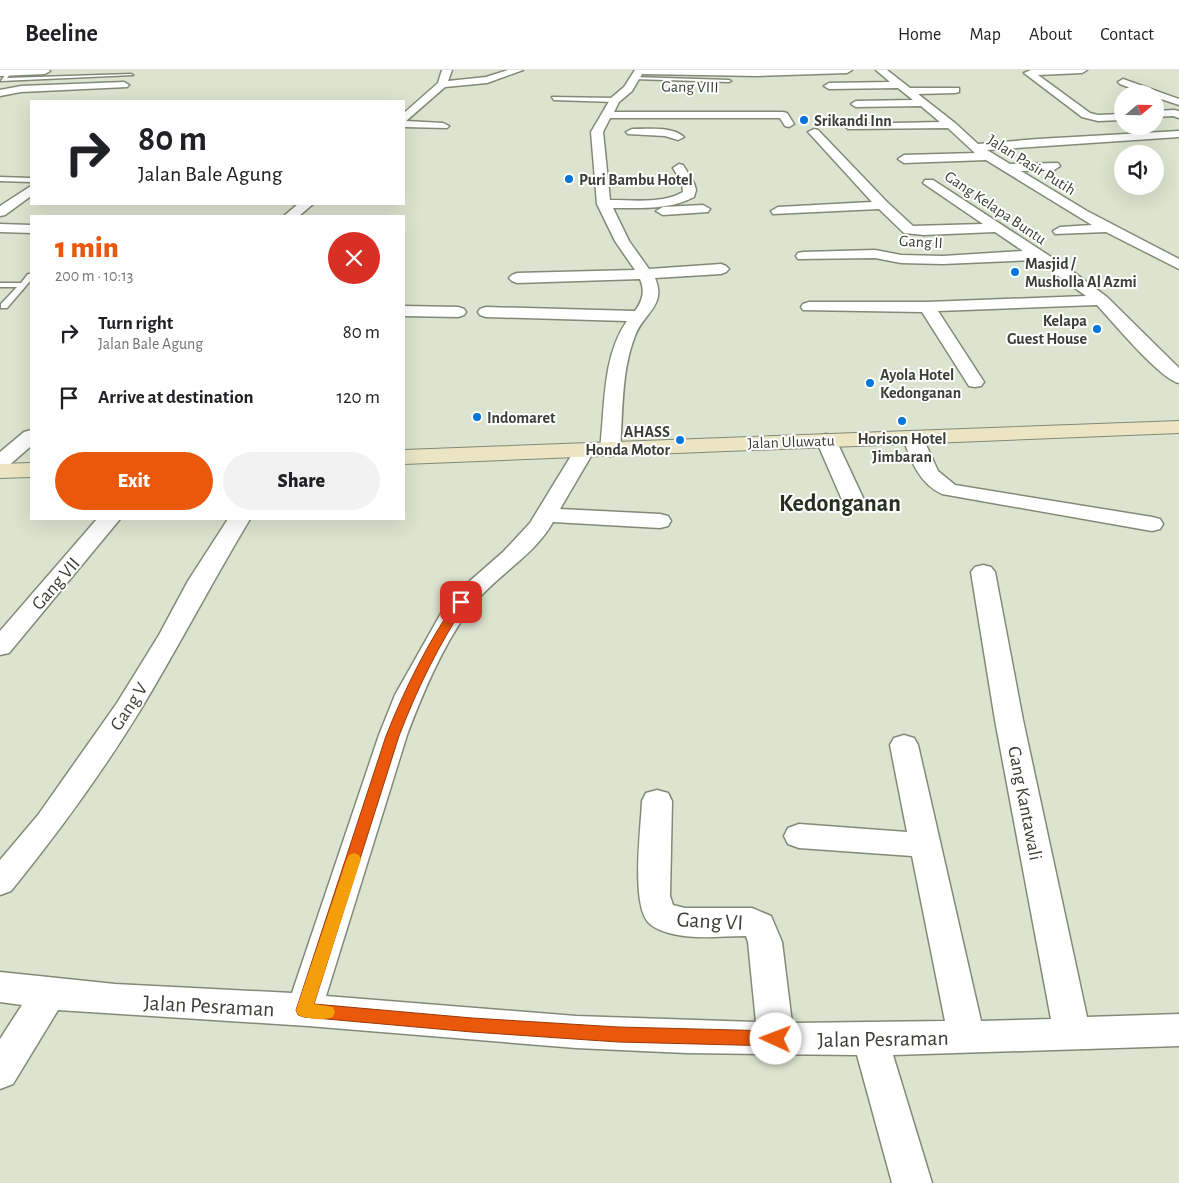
<!DOCTYPE html>
<html lang="en">
<head>
<meta charset="utf-8">
<style>
  body { margin:0; font-family:"Alegreya Sans",sans-serif; background:#f2f2f2; color:#202124; height:100vh; display:flex; flex-direction:column; font-size:19px; white-space:nowrap }
  * { box-sizing:border-box; margin:0 }
  p { font-size:16px; color:#757577 }
  .icon { flex:none; width:28px; height:28px; fill:none; stroke:currentColor; stroke-width:2; stroke-linecap:round; stroke-linejoin:round }
  .map { position:relative; flex:1; overflow:hidden }
  .details { position:absolute; left:30px; top:145px; width:375px; height:305px; display:flex; flex-direction:column; background:#fff; border-radius:0px; box-shadow:0 5px 20px #0002 }
  .details>* { flex:none }
  .guide { position:absolute; left:30px; top:30px; width:375px; height:105px; border-radius:0px; box-shadow:0 5px 20px #0002; background:#fff; color:#202124; overflow:hidden }
  .needle { width:32px; rotate:70deg }
  .fabs { position:absolute; left:1114px; top:15px; display:grid; gap:10px }
  .fabs a { display:grid; place-items:center; width:50px; height:50px; border-radius:50%; background:#fff; box-shadow:0 5px 20px #0002; font-size:25px }
  .pin { position:absolute; display:grid; place-items:center; width:42px; height:42px; color:#fff; margin:-21px; border-radius:10px; box-shadow:0 2px 8px #0006 }
  .me { position:absolute; width:55px; margin:-28px; rotate:272deg; stroke-linejoin:round; filter:drop-shadow(0 0 4px #0008) }
  .turn { display:flex; align-items:center; gap:18px; height:105px; padding:0 25px; font-size:22px }
  .turn .icon { width:65px; height:65px; stroke-width:2.5 }
  .turn b { display:block; font-size:35px; line-height:42px }
  .round { display:grid; place-items:center; flex:none; width:52px; height:52px; border-radius:26px; background:#f2f2f2 }
  .headline { display:flex; align-items:center; justify-content:space-between; height:85px; padding:0 25px }
  h1 { font-size:30px; font-weight:800; line-height:38px; color:#ea580c }
  .primary-button { display:flex; gap:10px; margin-top:auto; padding:10px 25px }
  .primary-button a { flex:1; height:58px; border-radius:30px; background:#ea580c; color:#fff; font-size:20px; font-weight:800; line-height:58px; text-align:center }
  .primary-button a+a { background:#f2f2f2; color:#202124 }
  ul { padding:0; list-style:none }
  li { display:flex; align-items:center; gap:15px; height:65px; padding:0 25px }
  li div { flex:1 }
  li b { display:block; font-size:19px }
  li em { font-style:normal }
  header { display:flex; align-items:center; gap:30px; box-sizing:border-box; height:70px; padding:0 25px; background:#fff; border-bottom:1px solid #e0e0e0 }
  header strong { font-size:24px }
  nav { display:flex; gap:28px; margin-inline-start:auto; font-size:18px }
  .map>svg:first-child { display:block }
  .lines { fill:none; stroke-linecap:round; stroke-linejoin:round }
  .lane-casing { stroke:#828a77; stroke-width:3 }
  .street-casing { stroke:#828a77; stroke-width:3 }
  .secondary-casing { stroke:#828a77; stroke-width:2 }
  .lane { fill:#fff; fill-rule:evenodd }
  .street { fill:#fff; fill-rule:evenodd }
  .secondary { fill:#ebe5c4; fill-rule:evenodd }
  .route { fill:#ea580c; stroke:#983908 }
  .slow { fill:#f59e0b }
  .poi-dot { fill:#0076dd; stroke:#fff; stroke-width:2 }
  .labels { text-anchor:middle; stroke-width:4; stroke-linejoin:round; paint-order:stroke }
  .far-street-label { font-size:16px; fill:#3b3f36; stroke:#fff }
  .far-poi-label { font-size:16px; font-weight:bold; fill:#3b3f36; stroke:#fff; text-anchor:start }
  .street-label { font-size:19px; fill:#3b3f36; stroke:#fff }
  .near-street-label { font-size:22px; fill:#3b3f36; stroke:#fff }
  .district-label { font-size:24px; font-weight:bold; fill:#292f1f; stroke:#fff }
</style>
</head>
<body>
<header>
<strong>Beeline</strong>
<nav><a>Home</a><a>Map</a><a>About</a><a>Contact</a></nav>
</header>
<div class="map">
<svg width="1179" height="1113" viewBox="0 0 1179 1113">
  <rect width="100%" height="100%" fill="#dce4cf"/>
  <g class="lines">
    <defs>
      <path id="lane" d="M7,2L11,3L7,8L131,4L133,5L1,11Z
        M632,7L729,10L731,11L729,12L634,9Z
        M552,27L615,28L618,30L615,32L554,30Z
        M0,107L31,108V112L0,111Z
        M28,204H31V210L7,238H1V234L17,217H0V213H21Z"/>
      <path id="street" d="M0,0H49L50,1L45,4L0,6Z
        M442,0H452L448,11L486,7L508,0H523L487,13L445,17L406,51L443,53L449,56L447,58L404,57V43L438,13Z
        M635,0H852L847,3L758,6L642,4L632,21L619,32L614,42H783L787,43L794,54L789,57L785,56L780,48H610L603,62L610,130C633,130 662,134 683,122L682,113L673,98L679,94L683,95L694,113L696,120L694,127C670,140 639,138 613,138L629,171L649,199L721,194L726,196L729,199L726,202L721,204L655,208C667,236 643,243 635,266C621,301 623,343 620,380L617,384L610,386L603,384L600,380C605,338 602,286 627,251L486,247L480,245L478,242L480,239L486,237L635,241C643,230 645,221 640,209L517,213L512,211L509,208L512,205L517,203L635,200L615,171L597,134L591,62L611,28L624,17Z
        M876,0H887L910,18H959V22L955,23L918,24L955,53L978,74L1038,69L1179,61V67L987,80L1010,94L1058,93L1060,96L1054,100L1021,101L1087,141L1179,189V199L1106,162L1055,164L1053,161L1060,157L1092,155L986,90L904,93L898,89L904,85L975,83L948,58L848,59L846,57L852,54L940,52L921,36L856,37L851,34L856,31L913,30L898,18L829,19L824,16L829,13L890,12Z
        M1031,0H1087L1082,3L1038,5L1090,43L1098,45L1122,44V50L1098,51L1082,47L1024,3Z
        M1123,9L1179,29V35L1155,27V24H1146L1120,14L1118,12Z
        M124,12L129,15L127,17L21,22L0,26V20L21,16Z
        M1174,40L1179,41V48L1173,46L1155,47V41Z
        M632,59C647,59 672,56 684,67L678,70L665,66L628,64L626,62Z
        M814,59L818,60L887,132L913,156L983,154L923,113L925,110H933L1068,198L1107,227L1179,298V313C1160,309 1113,252 1097,235L938,241L984,312L981,316L975,317L969,316L922,242L803,240L801,237L803,234L809,232H927L1086,226L1036,190L943,194L901,193L875,188L798,189L796,186L798,183L803,182L875,180L901,185L943,186L1023,181L995,162L924,165L904,163L879,139L773,144L771,141L778,137L872,132L810,64L808,62Z
        M31,116V126L5,145L0,146V136Z
        M298,134H313L299,146H284Z
        M703,135L710,139L708,142L663,145L656,141L663,137Z
        M0,154L31,155V163L0,162Z
        M404,236L458,237L464,239L466,242L464,245L458,247L404,246Z
        M31,360V376L7,397L0,399V382L24,362Z
        M913,362L920,364L923,368L938,401L955,415L1152,447L1160,449L1163,454L1160,459L1152,461L942,424C919,413 911,391 903,368L906,364Z
        M826,364L833,366L836,370L865,432L862,437L854,438L846,437L843,432L816,370L819,366Z
        M584,375L591,377L594,381L560,439L660,444L668,446L671,451L668,456L660,458L553,452C535,484 502,502 478,529C448,563 423,622 407,665L326,926L576,946L756,952L748,872L746,866C721,866 693,870 669,863C662,861 653,858 648,852C631,832 641,759 642,731L646,723L657,720L668,723L672,731L670,826L673,835L685,838H752L771,846L782,872L792,953L945,951L912,786L799,778L788,774L784,766L788,758L799,754L907,762L890,675L894,668L904,665L914,668L918,675L981,951L1051,949L995,650L971,502L975,497L983,495L991,497L995,502L1023,650L1087,947L1179,944V976L893,985L932,1113H892L857,985L686,983L576,978L308,956L58,940L13,1014L0,1019V969L22,935L0,932V902L115,914L292,923L379,665L395,625L444,538L463,517L503,482L530,453L574,381L577,377Z
        M97,449H120L9,583L0,585V561Z
        M228,449H250C212,512 179,576 141,639C102,703 58,763 11,821L0,825V790L38,745L117,633L159,565L188,511Z"/>
      <path id="secondary" d="M1179,351V363L404,394V380Z
        M31,393V407L0,408V394Z"/>
    </defs>
    <!-- lane casing -->
    <use href="#lane" class="lane-casing"/>
    <!-- street casing -->
    <use href="#street" class="street-casing"/>
    <!-- secondary casing -->
    <use href="#secondary" class="secondary-casing"/>
    <!-- lane -->
    <use href="#lane" class="lane"/>
    <!-- street -->
    <use href="#street" class="street"/>
    <!-- secondary -->
    <use href="#secondary" class="secondary"/>
  </g>
  <!-- route -->
  <path class="route" d="M461,529L467,532C439,574 417,619 399,666L314,934L472,948L618,957L776,961L782,963L784,969L782,974L776,976L618,972L472,962L304,947L298,945L296,940L386,666C405,618 428,572 457,530Z"/>
  <!-- slow -->
  <path class="slow" d="M354,783L359,785L361,789L314,934L333,937L335,942L333,947C323,951 308,949 298,945L296,940L347,789L349,785Z"/>
  <!-- markers -->
  <g class="poi-dot">
    <circle cx="804" cy="50" r="5"/>
    <circle cx="569" cy="109" r="5"/>
    <circle cx="1015" cy="202" r="5"/>
    <circle cx="1097" cy="259" r="5"/>
    <circle cx="870" cy="313" r="5"/>
    <circle cx="477" cy="347" r="5"/>
    <circle cx="902" cy="351" r="5"/>
    <circle cx="680" cy="370" r="5"/>
  </g>
  <g class="labels">
    <!-- far-street labels -->
    <g class="far-street-label">
      <text transform="translate(690 16) rotate(1)" y="6">Gang VIII</text>
      <text transform="translate(1032 94) rotate(32)" y="6">Jalan Pasir Putih</text>
      <text transform="translate(996 137) rotate(34)" y="6">Gang Kelapa Buntu</text>
      <text transform="translate(921 171) rotate(3)" y="6">Gang II</text>
      <text transform="translate(791 371) rotate(-2)" y="6">Jalan Uluwatu</text>
    </g>
    <!-- far-poi labels -->
    <g class="far-poi-label">
      <text x="814" y="56">Srikandi Inn</text>
      <text x="579" y="115">Puri Bambu Hotel</text>
      <text x="1025" y="199">Masjid /<tspan x="1025" dy="18">Musholla Al Azmi</tspan></text>
      <text x="1087" y="256" text-anchor="end">Kelapa<tspan x="1087" dy="18">Guest House</tspan></text>
      <text x="880" y="310">Ayola Hotel<tspan x="880" dy="18">Kedonganan</tspan></text>
      <text x="487" y="353">Indomaret</text>
      <text x="670" y="367" text-anchor="end">AHASS<tspan x="670" dy="18">Honda Motor</tspan></text>
      <text x="902" y="374" text-anchor="middle">Horison Hotel<tspan x="902" dy="18">Jimbaran</tspan></text>
    </g>
    <!-- street labels -->
    <g class="street-label">
      <text transform="translate(55 513) rotate(-49)" y="7">Gang VII</text>
      <text transform="translate(128 636) rotate(-57)" y="7">Gang V</text>
      <text transform="translate(1026 733) rotate(79)" y="7">Gang Kantawali</text>
    </g>
    <!-- near-street labels -->
    <g class="near-street-label">
      <text transform="translate(710 850) rotate(3)" y="8">Gang VI</text>
      <text transform="translate(209 935) rotate(3)" y="8">Jalan Pesraman</text>
      <text transform="translate(883 968) rotate(-1)" y="8">Jalan Pesraman</text>
    </g>
    <!-- district labels -->
    <g class="district-label">
      <text x="840" y="441">Kedonganan</text>
    </g>
  </g>
</svg>
<div class="fabs">
<a><svg class="needle" viewBox="-14 -14 28 28"><path d="M0-13l5 13h-10z" fill="#e53935"/><path d="M0 13l5-13h-10z" fill="#757577"/></svg></a>
<a><svg class="icon" aria-label="sound" viewBox="0 0 24 24"><path d="M4 9h4l5-4v14l-5-4H4zM17 9q2 3 0 6"/></svg></a>
</div>
<div class="pin" style="left:461px;top:532px;background:#d93025"><svg class="icon" aria-label="arrive" viewBox="0 0 24 24"><path d="M6 21V4h12l-3 4 3 4H6"/></svg></div>
<svg class="me" style="left:776px;top:969px" viewBox="-20 -20 40 40"><circle r="19" fill="#fff"/><path d="M0-13L10 11 0 6-10 11z" fill="#ea580c"/></svg>
<div class="guide">
<div class="turn"><svg class="icon" aria-label="right" viewBox="0 0 24 24"><path d="M7 20v-9h11M14 6l5 5-5 5"/></svg><div><b>80 m</b>Jalan Bale Agung</div></div>
</div>
<section class="details">
<div class="headline"><div><h1>1 min</h1><p>200 m · 10:13</p></div><a class="round" style="background:#d93025;color:#fff"><svg class="icon" aria-label="close" viewBox="0 0 24 24"><path d="M6 6l12 12M18 6L6 18"/></svg></a></div>
<ul>
<li><svg class="icon" aria-label="right" viewBox="0 0 24 24"><path d="M7 20v-9h11M14 6l5 5-5 5"/></svg><div><b>Turn right</b><p>Jalan Bale Agung</p></div><em>80 m</em></li>
<li><svg class="icon" aria-label="arrive" viewBox="0 0 24 24"><path d="M6 21V4h12l-3 4 3 4H6"/></svg><div><b>Arrive at destination</b></div><em>120 m</em></li>
</ul>
<div class="primary-button"><a>Exit</a><a>Share</a></div>
</section>
</div>
</body>
</html>
